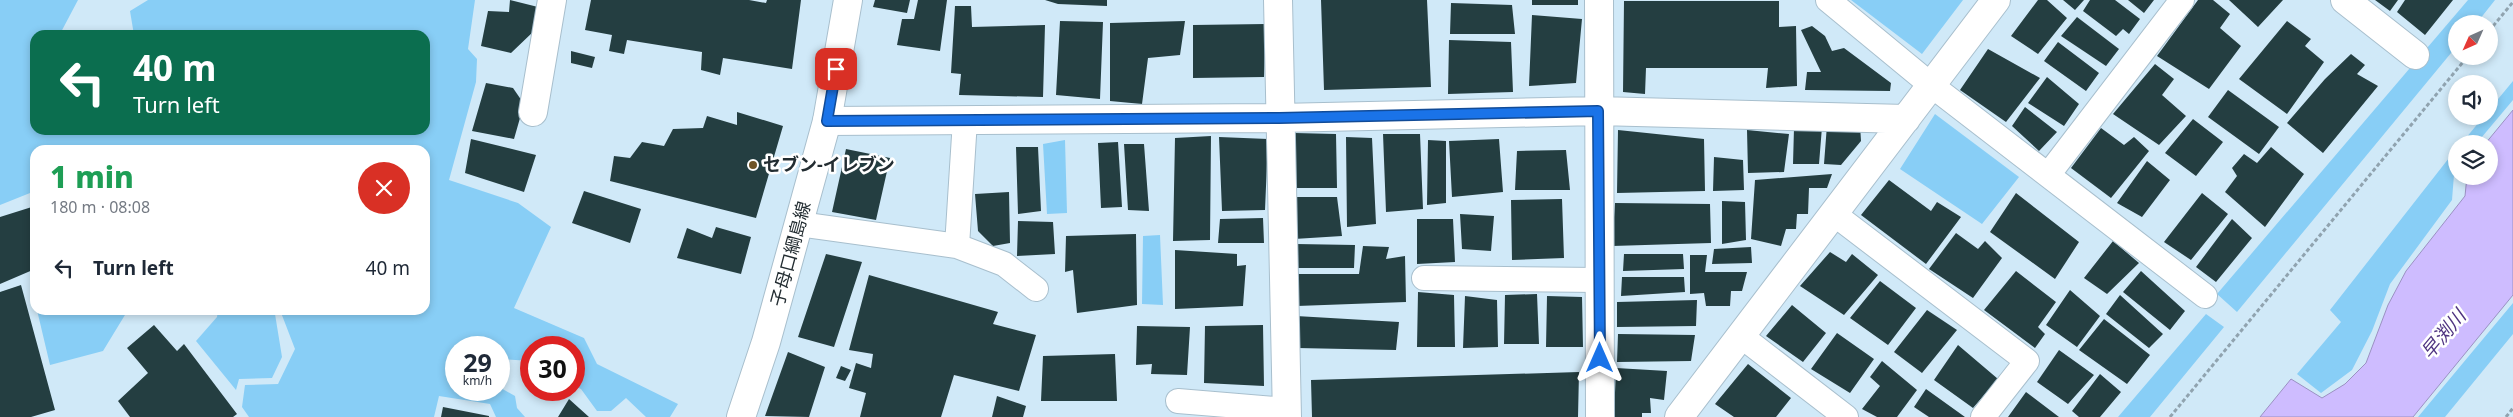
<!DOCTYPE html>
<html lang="en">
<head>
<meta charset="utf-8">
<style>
  body { margin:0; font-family:"Noto Sans","Noto Sans JP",sans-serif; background:#f6f6f7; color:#1f2937; height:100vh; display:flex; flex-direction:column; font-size:19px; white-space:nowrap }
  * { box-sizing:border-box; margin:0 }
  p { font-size:16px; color:#747a83 }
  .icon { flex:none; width:28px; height:28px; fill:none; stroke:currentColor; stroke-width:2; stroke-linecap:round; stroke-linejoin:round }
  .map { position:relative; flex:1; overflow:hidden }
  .drawer { position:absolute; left:30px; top:145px; width:400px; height:170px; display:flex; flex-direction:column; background:#fff; border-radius:15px; box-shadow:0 2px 8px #0003 }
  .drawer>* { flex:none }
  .banner { position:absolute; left:30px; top:30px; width:400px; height:105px; border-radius:15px; box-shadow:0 2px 8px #0003; background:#0b6e4f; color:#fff; overflow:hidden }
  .needle { width:32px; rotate:225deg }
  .buttons { position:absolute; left:2448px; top:15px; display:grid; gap:10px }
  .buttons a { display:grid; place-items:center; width:50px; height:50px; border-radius:50%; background:#fff; box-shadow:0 2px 8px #0003; font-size:25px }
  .speed { position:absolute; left:445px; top:336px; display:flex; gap:10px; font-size:25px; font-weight:700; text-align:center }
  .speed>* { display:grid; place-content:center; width:65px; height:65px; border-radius:50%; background:#fff; box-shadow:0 2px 8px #0003; line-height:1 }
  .speed small { font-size:12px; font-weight:400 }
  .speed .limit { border:8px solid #d22; background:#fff; color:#111 }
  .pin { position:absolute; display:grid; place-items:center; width:42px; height:42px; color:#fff; margin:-21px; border-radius:10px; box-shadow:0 2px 8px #0006 }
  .me { position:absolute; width:55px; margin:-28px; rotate:0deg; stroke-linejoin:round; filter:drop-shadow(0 0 4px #0008) }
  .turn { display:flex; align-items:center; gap:18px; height:105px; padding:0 20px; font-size:22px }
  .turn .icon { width:65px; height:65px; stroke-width:2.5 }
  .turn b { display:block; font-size:35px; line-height:42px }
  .round { display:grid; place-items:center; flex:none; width:52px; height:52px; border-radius:26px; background:#f6f6f7 }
  .headline { display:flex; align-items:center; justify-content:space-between; height:85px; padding:0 20px }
  h1 { font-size:30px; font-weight:800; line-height:38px; color:#1e9e55 }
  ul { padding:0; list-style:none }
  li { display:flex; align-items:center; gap:15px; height:75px; padding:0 20px }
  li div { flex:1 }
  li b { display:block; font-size:19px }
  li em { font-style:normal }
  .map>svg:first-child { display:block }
  .green { fill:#88cef6 }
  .water { fill:#cebcff; stroke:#9b91c2 }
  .building { fill:#243e41 }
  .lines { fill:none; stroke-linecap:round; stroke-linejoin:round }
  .service-casing { stroke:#a8bfcd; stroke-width:26 }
  .minor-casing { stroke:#a8bfcd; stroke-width:30 }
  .secondary-casing { stroke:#a8bfcd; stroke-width:30 }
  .path { stroke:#90a3af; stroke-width:3; stroke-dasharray:4 2.5; stroke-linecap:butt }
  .service { stroke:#fff; stroke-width:24 }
  .minor { stroke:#fff; stroke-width:28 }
  .secondary { stroke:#fff; stroke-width:28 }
  .route-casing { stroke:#114b97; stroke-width:12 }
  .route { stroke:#1a73e8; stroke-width:9 }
  .poi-dot { fill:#6f5426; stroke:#fff; stroke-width:2 }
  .labels { text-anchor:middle; stroke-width:5; stroke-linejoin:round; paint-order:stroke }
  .poi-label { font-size:18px; font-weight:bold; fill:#232d32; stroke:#fff; text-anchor:start }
  .street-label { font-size:18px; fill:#232d32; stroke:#fff }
  .water-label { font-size:19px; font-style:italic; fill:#4f3481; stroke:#fff }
</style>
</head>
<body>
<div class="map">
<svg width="2513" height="417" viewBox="0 0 2513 417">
  <rect width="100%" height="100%" fill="#d0e9f8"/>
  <!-- green -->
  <path class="green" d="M0,0H78L60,34L62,35H35V130H425V35H134L130,11L148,0H475L468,49L477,59L476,82L449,180L518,203L551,227L514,308L584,338L597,364L678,404L670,417H646L626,398L611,411H597L581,389L574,386V348H531V361L499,359V348H456V390H499V387L515,396L517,408L525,417H496L490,404L439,396L434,417H249L242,407L245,385L278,384L295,349L280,310H425V150H35V191L0,205Z
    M1851,0H1963L1922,54Z
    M2468,0H2495L2476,24H2456V47L2237,312L2217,294Z
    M2513,81V100L2476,144H2461L2484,116H2489V110Z
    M1935,114L2019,177L1982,224L1900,169Z
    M1065,140L1067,213L1047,214L1043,144Z
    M2456,149L2452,200L2390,284L2372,331L2352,370L2321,393L2297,374L2341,322L2330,310Z
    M1160,235L1163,305L1142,304L1143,236Z
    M2513,303V334L2445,417H2418Z
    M37,310H128L103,351L50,365Z
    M218,310H271L275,314L282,357L272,378L239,379L236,390L196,341L217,317Z
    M2206,314L2224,327L2150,417H2118Z"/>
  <!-- water -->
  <path class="water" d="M2513,110V295L2413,417H2260L2291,379L2322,398L2345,384L2366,363L2388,305L2406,271L2465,196L2467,176H2489V144H2485Z"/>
  <!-- building -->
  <path class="building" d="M510,0L538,7L534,31L511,53L481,46L488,11L509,12Z
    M591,0H749L766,3L767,0H801L792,69L723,58L720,75L701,70L702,52L627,40L624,54L609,51L612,35L585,30Z
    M875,0H910L907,13L873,7Z
    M918,0H947L940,51L897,45L902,19H914Z
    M1045,0H1107V6L1058,4Z
    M1321,0H1427L1431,87L1324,90Z
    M1532,0H1578V5H1532Z
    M2038,0H2047L2067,18L2038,54L2011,36Z
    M2063,0H2084L2075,10Z
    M2090,0H2115L2140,19L2129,34L2123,29L2116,36L2083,11Z
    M2128,0H2154L2144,13Z
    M2198,0H2213L2230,14L2220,28L2241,46L2209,89L2157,56Z
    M2229,0H2283L2258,27Z
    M2375,0H2398L2390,11Z
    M2405,0H2453L2425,35L2397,12Z
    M1624,1H1779V27L1796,26L1797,86L1766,88L1768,68H1646L1645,94L1623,92Z
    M1451,3L1512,5L1515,34H1450Z
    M955,6H971L972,27L1045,25L1043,97L959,95L961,74L951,73Z
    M1532,15L1582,19L1576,83L1529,86Z
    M2077,17L2119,49L2106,66L2061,36Z
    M1060,21L1103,22L1100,99L1056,95Z
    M1185,21L1180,55L1148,58L1142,104L1110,101V23Z
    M2287,21L2311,39L2305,46L2324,62L2287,114L2239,79Z
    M1266,24L1264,77L1193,78V25Z
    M1812,26L1825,36L1832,51L1844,48L1891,83L1890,91L1805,90L1807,72H1821L1801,30Z
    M1449,40L1511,42L1513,92L1448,94Z
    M2058,42L2099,73L2086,91L2044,61Z
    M1988,49L2040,78L2006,122L1960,90Z
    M571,51L595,57L592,68L571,63Z
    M2351,54L2365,65L2357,74L2378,86L2323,153L2287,123L2325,79Z
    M2155,64L2174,79L2162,95L2186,116L2159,145L2113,114Z
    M2047,77L2079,104L2064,126L2028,103Z
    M486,83L513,88L524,104L514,139L472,131Z
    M2228,90L2279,127L2259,154L2208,117Z
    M2025,107L2057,132L2039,151L2012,126Z
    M737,112L783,126L756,218L610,181L614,156L630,158L642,142L664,146L673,129L703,128L707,116L737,125Z
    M2193,119L2223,142L2196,176L2165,153Z
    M1827,125H1860L1861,141L1841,165L1824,164Z
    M1822,127L1819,164H1793L1794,128Z
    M2101,128L2124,145L2134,137L2149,151L2111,198L2071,168Z
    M1618,130L1704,139L1705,191L1617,193Z
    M1747,130L1789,134L1784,172L1748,173Z
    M1295,133L1336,134L1337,188H1293Z
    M1383,134H1420L1423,209L1386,212Z
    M1211,136L1210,240L1173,241L1175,138Z
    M1219,137L1268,139L1265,210L1222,211Z
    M1346,137L1372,138L1376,224L1347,227Z
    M471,139L536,155L524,192L465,173Z
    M1499,139L1503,192L1452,197L1449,141Z
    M1428,140L1446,141V203L1427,205Z
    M1118,142L1122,207L1101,208L1098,143Z
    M1124,144H1144L1149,211L1128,210Z
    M1016,147H1038L1041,211L1018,214Z
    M2271,147L2304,174L2265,227L2225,192L2237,176L2232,168L2244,154L2257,163Z
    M846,149L890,158L876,220L832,212Z
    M1566,150L1570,190H1515L1517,151Z
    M1714,157L1743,160L1744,190L1713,191Z
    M2147,161L2170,180L2142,217L2117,203Z
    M1832,174L1827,188H1809L1808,214H1797L1796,229H1786L1781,246L1751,239L1755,180Z
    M1889,180L1931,211L1937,202L1961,217L1926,264L1861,215Z
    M584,191L641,209L630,243L572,223Z
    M1009,192L1010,243L993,246L978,231L975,194Z
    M2016,193L2079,242L2055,279L1990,232Z
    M2202,193L2228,214L2191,260L2164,242Z
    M1292,197H1337L1342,236L1294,239Z
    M1562,199L1564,258L1512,260L1511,200Z
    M1722,201L1745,202L1746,240L1722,244Z
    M1615,203L1710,204L1711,243L1612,246Z
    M35,206V269L0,284V217Z
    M1460,214L1494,216L1491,251L1462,249Z
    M1263,218L1264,243H1218L1220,219Z
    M1417,219H1453L1455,262L1417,264Z
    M2232,219L2252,238L2216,282L2196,267Z
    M1018,221L1053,222L1055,254L1017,256Z
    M716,227L751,237L741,274L677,258L687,228L712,238Z
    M1956,233L1978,249L1985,241L2002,258L1973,298L1929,269Z
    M1136,234L1137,305L1077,313L1073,270L1065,272L1066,236Z
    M2113,241L2139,263L2107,294L2084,278Z
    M1296,244L1355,245L1354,268H1296Z
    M1363,246L1389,247L1386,259L1405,256L1406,302L1297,306L1298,274H1359Z
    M1751,247L1752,263L1712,264L1714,249Z
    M1175,250L1237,254V266L1246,265L1243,306L1175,309Z
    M1830,252L1846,262L1852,254L1878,275L1844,315L1800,286Z
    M826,254L862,262L834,347L798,337Z
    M1624,254H1683L1684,269L1623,271Z
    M1690,255H1707L1705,272H1747L1742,291H1731L1730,306H1706L1704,293L1690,294Z
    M2016,271L2056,302L2038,327L2045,334L2035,348L1984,310Z
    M2141,271L2185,311L2170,330L2123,292Z
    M869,275L998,312L993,324L1036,335L1019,391L954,375L941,417H860L866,393L849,388L856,363L871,368L873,354L849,350Z
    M1622,277H1684L1685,292L1621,296Z
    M1880,281L1916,308L1888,345L1850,318Z
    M21,285L55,410L31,417H0V292Z
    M2070,290L2100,316L2077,347L2046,325Z
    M1418,292L1454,295L1455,347H1417Z
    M1537,294L1539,344H1504L1505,295Z
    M2120,295L2163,334L2149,348L2106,314Z
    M1465,296L1497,300L1498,347L1463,348Z
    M1547,296L1582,297L1583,347H1546Z
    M1697,300L1696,326L1617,327V302Z
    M1792,305L1826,333L1803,362L1766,336Z
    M1927,310L1957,330L1922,373L1894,352Z
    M1296,316L1399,322L1396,350L1297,348Z
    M2104,319L2150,355L2127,384L2079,350Z
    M154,325L177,351L184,344L237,414L233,417H130L118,401L148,373L127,348Z
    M1263,325L1264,386L1204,383L1205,326Z
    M1137,326L1190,327L1187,375L1151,374L1152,364L1136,365Z
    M1837,333L1874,359L1850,393L1811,369Z
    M1618,334L1695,335L1691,361L1617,362Z
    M1958,345L1998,379L1973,408L1934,380Z
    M2059,350L2094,375L2068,404L2037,382Z
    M788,352L825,367L809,417L765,416Z
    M1115,354L1117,401H1041L1043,356Z
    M1882,361L1917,390L1897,417H1877L1862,409L1880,386L1870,377Z
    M1748,364L1791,398L1776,417H1734L1715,404Z
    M841,366L851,370L845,381L836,378Z
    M1616,368L1667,371L1664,400L1650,398L1651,413H1642V417H1614Z
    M1579,372L1578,417H1312L1311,380Z
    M2100,374L2121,392L2100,417H2079L2072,411Z
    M1926,389L1965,417H1929L1914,407Z
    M2026,392L2059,417H2008Z
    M997,396L1026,406L1023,417H992Z
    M569,399L589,417H558Z
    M443,407L489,416V417H441Z"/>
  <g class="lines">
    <defs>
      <path id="service" d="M1828,0L1931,85L2205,296
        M2048,175L2182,0
        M1834,214L2027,361L1983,417
        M799,224L957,246L1004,264L1036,289
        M957,246L965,120
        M1424,278L1599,280
        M1741,336L1846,417
        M1178,401L1287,410"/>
      <path id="minor" d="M1278,0L1287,417
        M1599,0L1600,417
        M2345,0L2415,55
        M533,112L552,0
        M827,121L1279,118L1598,111L1906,119
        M1679,417L1996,0"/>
      <path id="secondary" d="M741,417L766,342L827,121L848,0"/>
    </defs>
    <!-- service casing -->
    <use href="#service" class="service-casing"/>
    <!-- minor casing -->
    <use href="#minor" class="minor-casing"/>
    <!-- secondary casing -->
    <use href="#secondary" class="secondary-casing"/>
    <!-- path -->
    <path class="path" d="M2489,31L2513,2
      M2170,417L2468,56
      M2506,417L2513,408"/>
    <!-- service -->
    <use href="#service" class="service"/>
    <!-- minor -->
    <use href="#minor" class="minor"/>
    <!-- secondary -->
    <use href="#secondary" class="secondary"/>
  </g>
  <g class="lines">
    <defs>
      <path id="route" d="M836,69L827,121L1279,118L1598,111L1600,358"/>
    </defs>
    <!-- route casing -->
    <use href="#route" class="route-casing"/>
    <!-- route -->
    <use href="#route" class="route"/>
  </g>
  <!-- markers -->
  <circle class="poi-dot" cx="753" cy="165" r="5"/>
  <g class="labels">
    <!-- poi labels -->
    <g class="poi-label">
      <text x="763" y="171">セブン-イレブン</text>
    </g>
    <!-- street labels -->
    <g class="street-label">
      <text transform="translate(791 254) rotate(-75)" y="6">子母口綱島線</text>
    </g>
    <!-- water labels -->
    <g class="water-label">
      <text transform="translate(2443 334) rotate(-50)" y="7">早渕川</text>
    </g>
  </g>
</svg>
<div class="buttons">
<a><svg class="needle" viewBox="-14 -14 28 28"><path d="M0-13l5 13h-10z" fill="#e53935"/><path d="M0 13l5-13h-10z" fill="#747a83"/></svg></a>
<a><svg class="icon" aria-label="sound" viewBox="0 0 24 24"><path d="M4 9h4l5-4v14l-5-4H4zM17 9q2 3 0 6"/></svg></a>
<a><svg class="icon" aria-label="layers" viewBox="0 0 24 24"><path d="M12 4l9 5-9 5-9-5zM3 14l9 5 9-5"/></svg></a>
</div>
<div class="speed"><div>29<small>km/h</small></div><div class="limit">30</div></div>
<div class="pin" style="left:836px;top:69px;background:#d93025"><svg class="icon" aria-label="arrive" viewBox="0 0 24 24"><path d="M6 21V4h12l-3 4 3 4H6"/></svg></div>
<svg class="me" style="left:1600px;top:358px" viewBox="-20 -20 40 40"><path d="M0-17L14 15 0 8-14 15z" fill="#1a73e8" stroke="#fff" stroke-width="4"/></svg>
<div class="banner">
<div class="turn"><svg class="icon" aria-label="left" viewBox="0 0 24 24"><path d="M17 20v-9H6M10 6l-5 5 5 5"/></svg><div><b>40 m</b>Turn left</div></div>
</div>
<section class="drawer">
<div class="headline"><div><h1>1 min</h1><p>180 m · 08:08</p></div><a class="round" style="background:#d93025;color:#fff"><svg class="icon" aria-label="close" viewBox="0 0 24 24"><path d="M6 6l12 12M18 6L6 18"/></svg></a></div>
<ul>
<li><svg class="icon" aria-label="left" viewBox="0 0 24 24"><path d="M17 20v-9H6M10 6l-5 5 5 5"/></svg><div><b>Turn left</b></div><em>40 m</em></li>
</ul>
</section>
</div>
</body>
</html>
